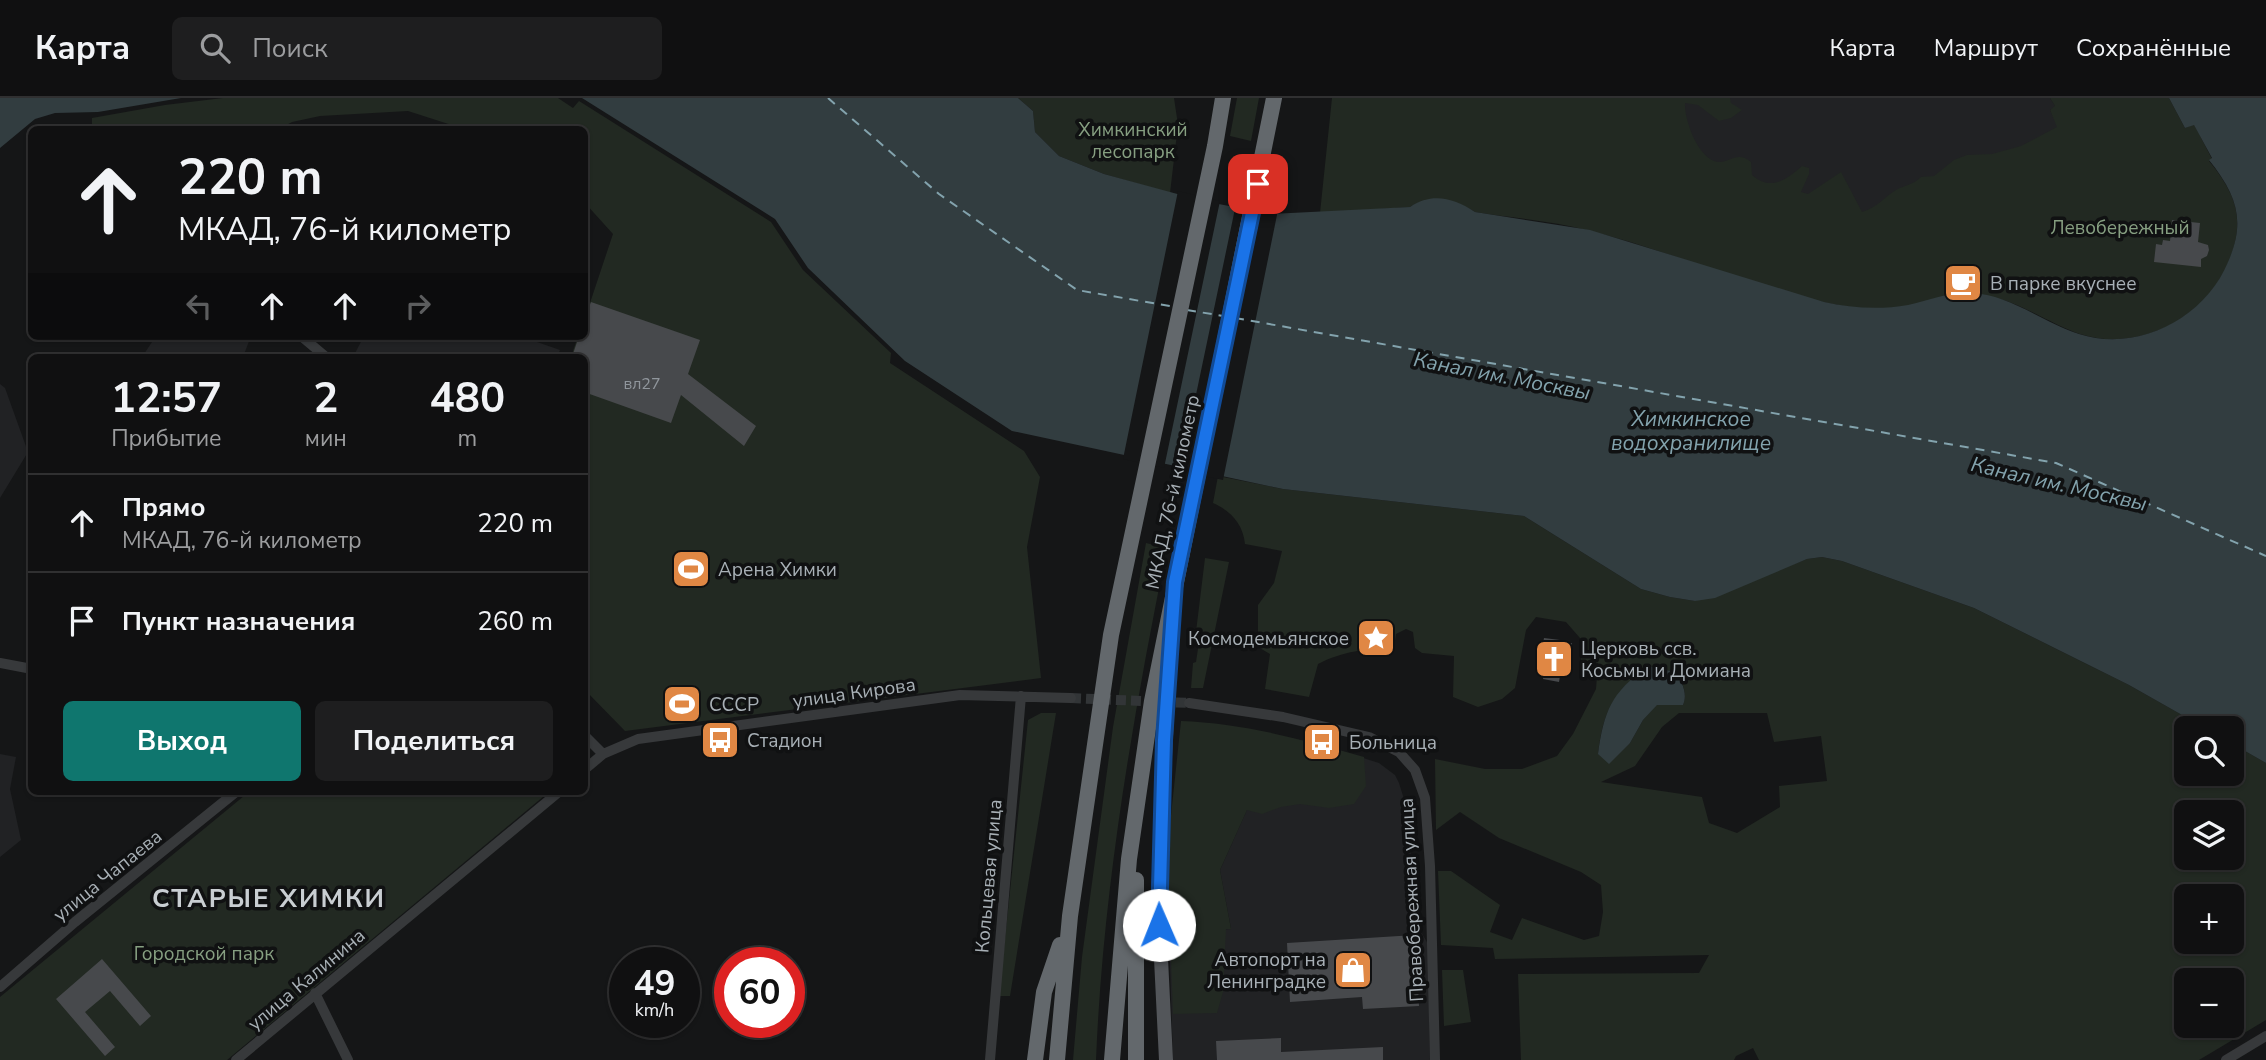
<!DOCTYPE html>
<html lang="ru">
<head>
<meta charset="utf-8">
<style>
  body { margin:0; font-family:"Nunito Sans",sans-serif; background:#1e1e1f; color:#f1f3f6; height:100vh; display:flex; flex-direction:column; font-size:26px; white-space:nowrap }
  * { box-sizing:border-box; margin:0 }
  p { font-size:23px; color:#9c9d9f }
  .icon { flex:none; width:38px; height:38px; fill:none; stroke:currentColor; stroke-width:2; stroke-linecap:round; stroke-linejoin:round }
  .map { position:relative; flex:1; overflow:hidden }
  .side { position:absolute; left:28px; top:256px; width:560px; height:441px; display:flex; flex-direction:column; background:#101011; border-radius:10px; box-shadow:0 2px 5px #0004,0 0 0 2px #303031 }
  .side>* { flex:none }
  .guide { position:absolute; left:28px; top:28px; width:560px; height:214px; border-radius:10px; box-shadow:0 2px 5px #0004,0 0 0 2px #303031; background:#101011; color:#f1f3f6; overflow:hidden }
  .buttons { position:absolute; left:2174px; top:618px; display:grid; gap:14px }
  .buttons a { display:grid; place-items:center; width:70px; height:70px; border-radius:10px; background:#101011; box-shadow:0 2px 5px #0004,0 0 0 2px #303031; font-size:35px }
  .speed { position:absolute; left:609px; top:849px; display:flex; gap:14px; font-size:35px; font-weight:700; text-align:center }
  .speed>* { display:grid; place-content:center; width:91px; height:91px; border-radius:50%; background:#101011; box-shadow:0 2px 5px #0004,0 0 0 2px #303031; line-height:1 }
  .speed small { font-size:18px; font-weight:400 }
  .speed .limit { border:10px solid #d22; background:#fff; color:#111 }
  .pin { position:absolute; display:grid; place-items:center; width:60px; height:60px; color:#fff; margin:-30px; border-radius:14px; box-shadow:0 4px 10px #0006 }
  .me { position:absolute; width:77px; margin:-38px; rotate:359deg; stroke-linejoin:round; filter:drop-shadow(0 0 5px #0008) }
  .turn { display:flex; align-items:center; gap:24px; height:147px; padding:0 35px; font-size:32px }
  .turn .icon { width:91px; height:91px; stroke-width:2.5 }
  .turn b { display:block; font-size:49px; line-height:60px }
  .lanes { display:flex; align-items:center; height:66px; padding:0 35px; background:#0003; justify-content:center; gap:35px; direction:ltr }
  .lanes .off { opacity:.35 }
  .eta { display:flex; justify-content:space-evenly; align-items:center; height:119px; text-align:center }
  .eta b { font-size:42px; font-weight:700; line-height:49px }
  .primary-button { display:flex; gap:14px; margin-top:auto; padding:14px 35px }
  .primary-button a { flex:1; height:80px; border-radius:10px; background:#0f766e; color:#fff; font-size:28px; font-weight:700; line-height:80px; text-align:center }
  .primary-button a+a { background:#1e1e1f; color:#f1f3f6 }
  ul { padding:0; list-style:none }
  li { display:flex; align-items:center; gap:21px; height:98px; padding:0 35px; border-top:2px solid #303031 }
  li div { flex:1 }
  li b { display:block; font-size:26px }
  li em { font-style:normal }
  header { display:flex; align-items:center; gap:42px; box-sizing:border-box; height:98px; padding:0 35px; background:#101011; border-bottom:2px solid #303031 }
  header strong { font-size:33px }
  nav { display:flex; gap:38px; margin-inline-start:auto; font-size:24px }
  .search { width:490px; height:63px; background:#1e1e1f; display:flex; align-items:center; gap:18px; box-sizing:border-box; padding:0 24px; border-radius:10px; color:#9c9d9f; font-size:26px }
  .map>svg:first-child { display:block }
  .built { fill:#212224 }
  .green { fill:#222922; fill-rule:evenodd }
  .water { fill:#323d40 }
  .pier { fill:#151617 }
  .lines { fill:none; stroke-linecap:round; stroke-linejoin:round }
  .ferry { stroke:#83a3ad; stroke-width:2; stroke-dasharray:9 7; stroke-linecap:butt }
  .building { fill:#47494c }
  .minor-tunnel { stroke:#323537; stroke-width:10; stroke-dasharray:10 5; stroke-linecap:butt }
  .minor { stroke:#37393b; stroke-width:10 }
  .major { stroke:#53565a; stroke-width:14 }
  .highway { stroke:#63686c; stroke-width:16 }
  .route-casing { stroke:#114b97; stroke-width:18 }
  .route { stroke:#1a73e8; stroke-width:12 }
  .labels { text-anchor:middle; stroke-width:7; stroke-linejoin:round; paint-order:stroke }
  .number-label { font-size:16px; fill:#90969c }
  .park-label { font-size:19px; fill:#869f81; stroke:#101112 }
  .poi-label { font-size:19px; fill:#a8b0b6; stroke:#101112; text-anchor:start }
  .street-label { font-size:19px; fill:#a8b0b6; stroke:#101112 }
  .water-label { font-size:21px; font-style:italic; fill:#83a3ad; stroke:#101112 }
  .district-label { font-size:26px; font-weight:bold; letter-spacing:2px; fill:#c9ced2; stroke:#101112 }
</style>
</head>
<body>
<header>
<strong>Карта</strong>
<div class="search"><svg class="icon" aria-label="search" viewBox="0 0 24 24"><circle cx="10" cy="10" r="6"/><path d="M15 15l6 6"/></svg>Поиск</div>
<nav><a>Карта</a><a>Маршрут</a><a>Сохранённые</a></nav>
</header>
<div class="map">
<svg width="2266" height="962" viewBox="0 0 2266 962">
  <rect width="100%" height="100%" fill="#151617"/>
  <!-- built -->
  <path class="built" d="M1438,0H2050L2056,9L2050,12L2062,36L1859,140Z
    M156,238H251L243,259H142Z
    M364,238H520L560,252L557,259H353Z
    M0,286L5,290L28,354L0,400Z
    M1280,638L1319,646L1379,665L1395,677L1399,685L1408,714L1416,825L1428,846L1430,962H1173L1169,834L1231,831L1220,772Z
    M0,656L16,659L10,691L21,742L0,759Z"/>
  <!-- green -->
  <path class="green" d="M223,0H558L573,10L579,3L771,124L803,172L891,255L890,265L1024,353L1040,379L1027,449L1041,580L625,633L585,592L584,259H571L578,238H584L585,220L613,136L585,105L584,32L464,31L408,13L320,18L292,24L279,31L92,32V20L165,7Z
    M1018,0H1174L1178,27L1170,95L1104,76L1059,58L1035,34L1033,13Z
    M1237,0H1259L1251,43L1230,38Z
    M1332,0H1730L1731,5L1742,12L1731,20L1719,23L1698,7L1685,5C1684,21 1697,57 1714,63C1728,68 1736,51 1751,64L1752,77C1771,94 1787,81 1802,68L1809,70V76L1801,94L1808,96L1841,74L1862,114C1878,109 1883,100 1896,92C1905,87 1913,87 1921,79L1934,78L1954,62L1967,57L1992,56L2021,48L2057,29L2050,12L2055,8L2050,0H2169L2185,30L2194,26L2212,61L2209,63C2237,97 2246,123 2228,165C2205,220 2139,255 2080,236C2057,229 2017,203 1997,201C1988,199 1976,202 1966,203C1927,206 1883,215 1844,208C1757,193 1676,154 1590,133C1553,123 1513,120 1475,114C1457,102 1429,96 1410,109L1320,115Z
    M1218,378L1283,391L1524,418L1641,491L1670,499L1695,503L1807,461L1822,459L1842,463L1974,510L2129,587L2205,630H2186V676H2231V645L2266,665V922L2199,962H1759L1753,950L1736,958L1734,962H1521L1518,876L1699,875L1709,857L1495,861L1493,850L1441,847L1438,773H1451L1500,807L1490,834L1512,842L1522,820L1584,842L1599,838L1603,814L1601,787L1581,774L1499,740L1460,714L1436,732L1435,661L1485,671H1522L1557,658L1573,636L1596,591L1598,565L1581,564L1580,540L1566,524L1536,519L1526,532L1515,590L1502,601L1478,609L1453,599L1454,558L1422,555L1415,550L1413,534L1406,531L1396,536L1394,549C1366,551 1343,553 1318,566L1309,599L1265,591L1270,556L1258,549V507L1274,485L1282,453L1245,446C1243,426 1231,413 1213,405ZM1648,568L1675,574C1682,584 1688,594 1683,607L1657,606L1643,622L1630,645L1598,656C1603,614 1613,594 1648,568ZM1679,615H1767L1774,644L1821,638L1827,683L1779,688L1780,709L1737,735L1709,725L1702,699L1601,684L1635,668L1662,629ZM2186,714H2231V760H2186ZM2186,798H2231V844H2186ZM2186,882H2231V928H2186Z
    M1146,445L1167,450C1133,618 1103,790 1096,962H1073L1082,859L1113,629Z
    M1205,460L1229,464L1203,590H1191L1193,565L1196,564L1199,544L1195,542Z
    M1041,615H1056L1010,898H999L1028,622Z
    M1181,623C1242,625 1305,642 1364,659L1366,688L1354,706L1329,710L1300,706L1281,709L1262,716L1247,712L1220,772L1231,831H1226L1223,894L1217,915L1173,916L1167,755Z
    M250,693H550L227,962H0V899Z
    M1442,872H1463L1471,924L1444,928Z"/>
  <!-- water -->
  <path class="water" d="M0,0H181L98,14L55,15L35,21L0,50Z
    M582,0H1018L1033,13L1035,34L1059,58L1104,76L1203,103L1271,116L1410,109C1432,94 1454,100 1475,114L1590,132L1824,204C1851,210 1880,212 1908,207C1929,202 1949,194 1971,195C2009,196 2044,225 2079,236C2138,255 2205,220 2228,164C2246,123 2237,97 2209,62L2212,60L2194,27L2185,30L2169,0H2266V665L2231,645V630H2205L2129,587L1974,510L1842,463L1822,459L1807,461L1715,500L1695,503L1670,499L1641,491L1524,418L1283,391L1012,333L905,263L808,170L775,121Z
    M1648,568L1675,574C1682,584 1688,595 1683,607H1657L1643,622L1630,645L1609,666L1598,656C1604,613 1611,595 1648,568Z"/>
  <!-- pier -->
  <path class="pier" d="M1178,93L1220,103L1164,370L1123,361Z
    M1236,106L1278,112L1223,382L1180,373Z"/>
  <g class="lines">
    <!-- ferry -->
    <path class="ferry" d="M828,0L939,96L1077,192L1175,209
      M1187,212L1223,218
      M1235,220L2056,365L2266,458"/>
  </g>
  <!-- building -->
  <path class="building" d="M2172,122L2200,125L2198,144L2208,147L2209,152L2207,158L2201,161V169L2154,164L2156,146L2162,147L2163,142L2170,143Z
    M591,204L700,242L688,276L756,328L744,348L681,297L671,325L584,294V259H572L579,238H584V222Z
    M1544,540L1560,542L1564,546L1572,545L1565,578H1560L1559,584L1543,581L1544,574L1538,573Z
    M1415,837L1419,908L1363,911L1362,899L1290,904L1287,845Z
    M102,861L151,918L140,928L110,893L85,914L115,949L105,958L56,901Z
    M1281,940V954L1383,949V962H1217L1216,943Z"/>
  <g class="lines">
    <!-- minor-tunnel -->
    <path class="minor-tunnel" d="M1071,600L1189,605"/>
    <!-- minor -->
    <path class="minor" d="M301,238L326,259
      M0,565L32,571
      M1189,605L1283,619L1369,639L1399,654L1415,672L1425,700L1430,768L1435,962
      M584,637L603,656
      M584,672L603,656L638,641L960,597L1071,600
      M0,889L75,824L237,693
      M315,895L348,962
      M236,962L560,693
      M990,962L1021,598
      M2226,962L2266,938"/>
    <!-- major -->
    <path class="major" d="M1166,962L1158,800L1171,537"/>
    <!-- highway -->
    <path class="highway" d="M1035,962L1044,894L1060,847
      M1057,962L1070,818L1111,537L1215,48L1223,0
      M1112,962L1129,761L1152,603L1274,0
      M1136,962V782"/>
  </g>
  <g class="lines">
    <defs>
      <path id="route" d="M1159,827L1164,642L1175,484L1258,86"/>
    </defs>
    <!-- route casing -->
    <use href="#route" class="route-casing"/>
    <!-- route -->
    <use href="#route" class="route"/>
  </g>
  <!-- icons -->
  <defs>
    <symbol id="cafe-square" viewBox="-11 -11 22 22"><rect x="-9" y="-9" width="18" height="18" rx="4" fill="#e08744" stroke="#101112"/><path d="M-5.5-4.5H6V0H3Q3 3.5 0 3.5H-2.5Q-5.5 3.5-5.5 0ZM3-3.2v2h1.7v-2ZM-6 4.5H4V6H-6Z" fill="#fff"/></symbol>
    <symbol id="stadium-square" viewBox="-11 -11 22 22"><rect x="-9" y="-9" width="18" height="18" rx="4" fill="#e08744" stroke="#101112"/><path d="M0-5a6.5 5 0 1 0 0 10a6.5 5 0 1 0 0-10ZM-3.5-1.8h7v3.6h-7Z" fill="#fff"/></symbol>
    <symbol id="sight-square" viewBox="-11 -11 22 22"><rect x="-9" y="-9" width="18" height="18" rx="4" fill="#e08744" stroke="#101112"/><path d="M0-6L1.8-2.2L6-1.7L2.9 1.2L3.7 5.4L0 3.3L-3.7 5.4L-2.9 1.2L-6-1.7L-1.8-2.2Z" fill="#fff"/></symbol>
    <symbol id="church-square" viewBox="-11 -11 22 22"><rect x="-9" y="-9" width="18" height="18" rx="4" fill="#e08744" stroke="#101112"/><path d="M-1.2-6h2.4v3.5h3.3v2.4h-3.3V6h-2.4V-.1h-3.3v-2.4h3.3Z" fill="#fff"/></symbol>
    <symbol id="bus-square" viewBox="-11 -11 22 22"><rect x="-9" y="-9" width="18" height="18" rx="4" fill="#e08744" stroke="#101112"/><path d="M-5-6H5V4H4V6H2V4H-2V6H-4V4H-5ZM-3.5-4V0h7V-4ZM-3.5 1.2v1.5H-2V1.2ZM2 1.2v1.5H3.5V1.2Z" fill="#fff"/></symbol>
    <symbol id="shop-square" viewBox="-11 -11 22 22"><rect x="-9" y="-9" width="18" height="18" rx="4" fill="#e08744" stroke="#101112"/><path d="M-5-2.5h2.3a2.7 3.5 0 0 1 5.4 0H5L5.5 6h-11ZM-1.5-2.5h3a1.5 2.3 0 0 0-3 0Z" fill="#fff"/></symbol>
  </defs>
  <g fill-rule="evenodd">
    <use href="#cafe-square" x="1941" y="163" width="44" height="44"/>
    <use href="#stadium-square" x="669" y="449" width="44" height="44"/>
    <use href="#sight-square" x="1354" y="518" width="44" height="44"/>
    <use href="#church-square" x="1532" y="539" width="44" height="44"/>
    <use href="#stadium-square" x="660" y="584" width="44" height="44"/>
    <use href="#bus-square" x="698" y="620" width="44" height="44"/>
    <use href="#bus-square" x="1300" y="622" width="44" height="44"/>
    <use href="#shop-square" x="1331" y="850" width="44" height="44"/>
  </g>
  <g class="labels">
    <!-- number labels -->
    <g class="number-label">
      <text x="642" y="291">вл27</text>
    </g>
    <!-- park labels -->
    <g class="park-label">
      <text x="1133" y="38">Химкинский<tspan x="1133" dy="22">лесопарк</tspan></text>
      <text x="2120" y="136">Левобережный</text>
      <text x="204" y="862">Городской парк</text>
    </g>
    <!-- poi labels -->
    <g class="poi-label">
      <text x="1990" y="192">В парке вкуснее</text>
      <text x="718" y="478">Арена Химки</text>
      <text x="1349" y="547" text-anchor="end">Космодемьянское</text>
      <text x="1581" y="557">Церковь ссв.<tspan x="1581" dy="22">Косьмы и Домиана</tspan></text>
      <text x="709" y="613">СССР</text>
      <text x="747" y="649">Стадион</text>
      <text x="1349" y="651">Больница</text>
      <text x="1326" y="868" text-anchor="end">Автопорт на<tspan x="1326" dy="22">Ленинградке</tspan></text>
    </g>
    <!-- street labels -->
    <g class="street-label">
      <text transform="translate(1172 394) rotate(-78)" y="7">МКАД, 76-й километр</text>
      <text transform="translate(854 594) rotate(-8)" y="7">улица Кирова</text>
      <text transform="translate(107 777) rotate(-39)" y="7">улица Чапаева</text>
      <text transform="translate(988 778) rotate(-85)" y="7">Кольцевая улица</text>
      <text transform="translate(1411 802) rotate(-93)" y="7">Правобережная улица</text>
      <text transform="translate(306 881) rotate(-40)" y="7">улица Калинина</text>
    </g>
    <!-- water labels -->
    <g class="water-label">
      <text transform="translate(1502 278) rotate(11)" y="7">Канал им. Москвы</text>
      <text x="1691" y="328">Химкинское<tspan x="1691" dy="24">водохранилище</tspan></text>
      <text transform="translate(2059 386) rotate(13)" y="7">Канал им. Москвы</text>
    </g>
    <!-- district labels -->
    <g class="district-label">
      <text x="269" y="809">СТАРЫЕ ХИМКИ</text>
    </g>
  </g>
</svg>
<div class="buttons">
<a><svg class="icon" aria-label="search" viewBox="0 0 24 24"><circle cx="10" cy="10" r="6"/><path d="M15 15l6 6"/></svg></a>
<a><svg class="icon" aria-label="layers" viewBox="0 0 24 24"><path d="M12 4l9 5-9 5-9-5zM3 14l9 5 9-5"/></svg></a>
<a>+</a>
<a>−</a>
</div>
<div class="speed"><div>49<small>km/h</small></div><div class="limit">60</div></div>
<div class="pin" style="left:1258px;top:86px;background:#d93025"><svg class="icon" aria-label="arrive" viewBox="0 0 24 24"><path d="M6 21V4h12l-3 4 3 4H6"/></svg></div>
<svg class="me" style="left:1159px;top:827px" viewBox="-20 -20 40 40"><circle r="19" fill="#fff"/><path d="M0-13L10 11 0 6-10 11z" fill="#1a73e8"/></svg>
<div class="guide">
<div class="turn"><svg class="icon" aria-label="ahead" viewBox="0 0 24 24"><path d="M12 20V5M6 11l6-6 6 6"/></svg><div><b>220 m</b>МКАД, 76-й километр</div></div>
<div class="lanes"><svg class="icon off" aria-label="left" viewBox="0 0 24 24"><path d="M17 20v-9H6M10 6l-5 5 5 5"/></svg><svg class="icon" aria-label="ahead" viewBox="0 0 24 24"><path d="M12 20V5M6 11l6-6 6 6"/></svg><svg class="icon" aria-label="ahead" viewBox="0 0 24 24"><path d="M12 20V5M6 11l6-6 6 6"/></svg><svg class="icon off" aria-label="right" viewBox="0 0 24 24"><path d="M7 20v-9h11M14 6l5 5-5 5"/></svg></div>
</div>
<section class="side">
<div class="eta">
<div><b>12:57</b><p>Прибытие</p></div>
<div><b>2</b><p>мин</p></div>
<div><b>480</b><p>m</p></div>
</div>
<ul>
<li><svg class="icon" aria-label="ahead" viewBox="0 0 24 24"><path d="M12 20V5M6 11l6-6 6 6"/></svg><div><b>Прямо</b><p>МКАД, 76-й километр</p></div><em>220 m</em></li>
<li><svg class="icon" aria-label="arrive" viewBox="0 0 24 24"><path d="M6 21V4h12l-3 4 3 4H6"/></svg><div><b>Пункт назначения</b></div><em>260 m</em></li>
</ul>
<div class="primary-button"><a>Выход</a><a>Поделиться</a></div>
</section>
</div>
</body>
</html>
